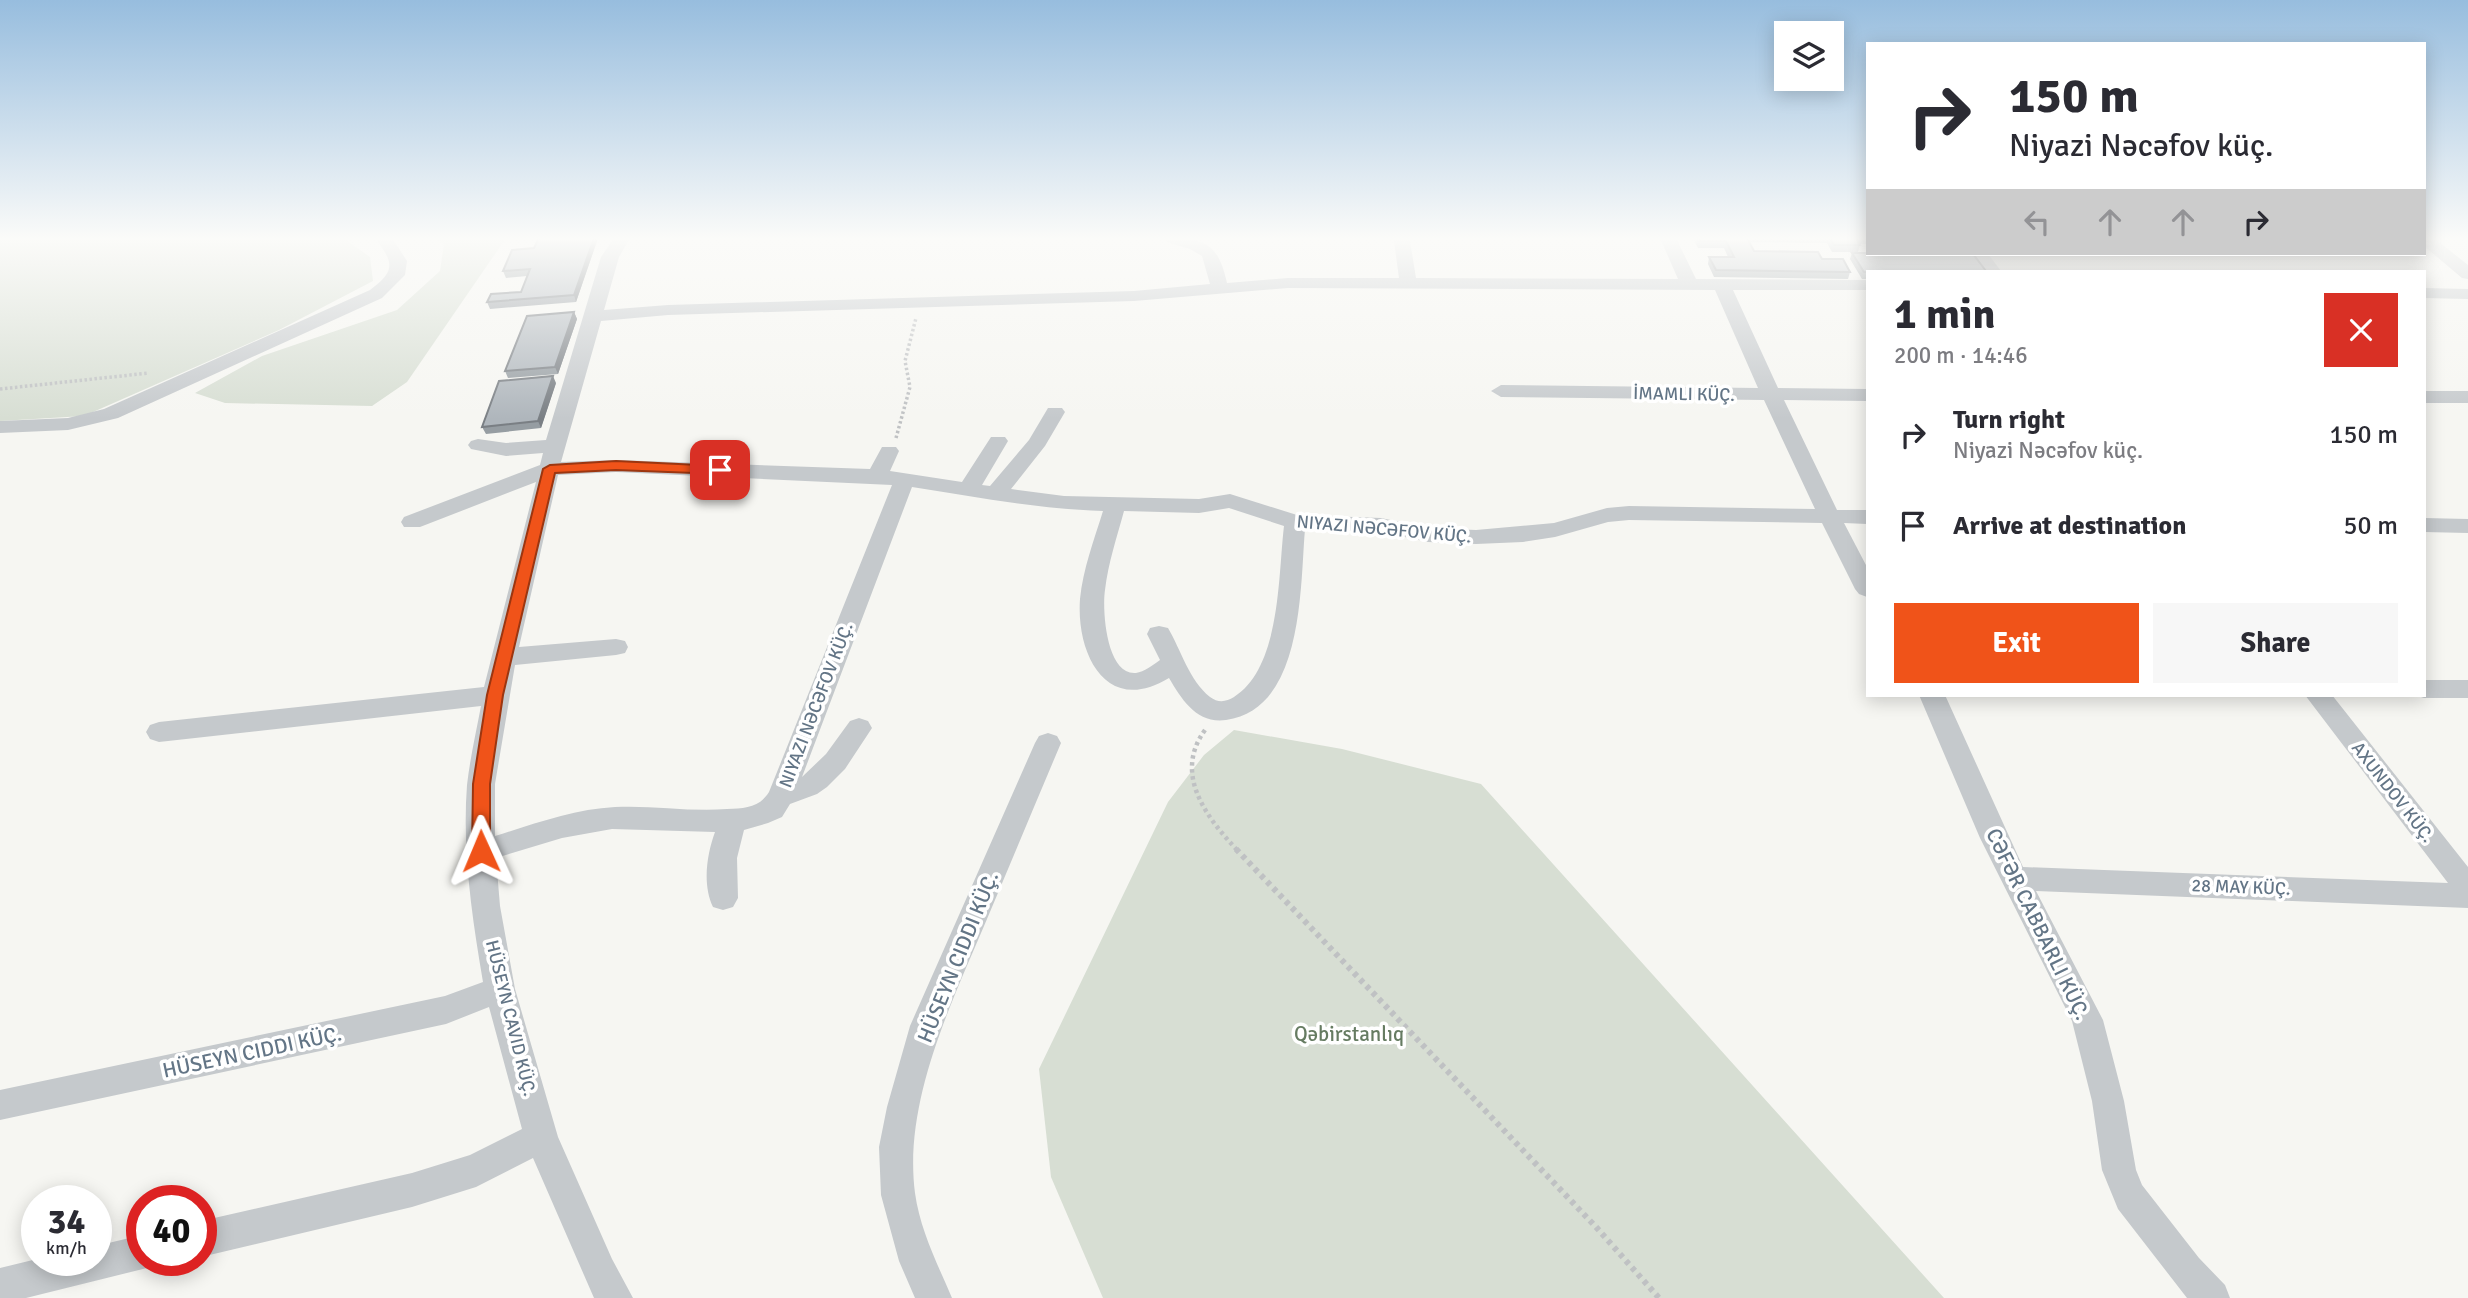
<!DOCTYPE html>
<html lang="en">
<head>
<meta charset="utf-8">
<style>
  body { margin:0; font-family:Signika,sans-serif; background:#f7f7f7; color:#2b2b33; height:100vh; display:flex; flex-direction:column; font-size:26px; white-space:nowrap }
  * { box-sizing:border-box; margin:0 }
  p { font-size:23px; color:#7c7c81 }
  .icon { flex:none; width:38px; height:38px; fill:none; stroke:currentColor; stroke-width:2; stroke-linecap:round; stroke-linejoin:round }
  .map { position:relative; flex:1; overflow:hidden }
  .details { position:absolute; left:1866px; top:270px; width:560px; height:427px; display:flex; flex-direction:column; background:#fff; border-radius:0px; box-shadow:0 4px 18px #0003 }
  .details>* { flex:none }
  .guide { position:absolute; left:1866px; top:42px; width:560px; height:214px; border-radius:0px; box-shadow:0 4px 18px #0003; background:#fff; color:#2b2b33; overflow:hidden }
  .fabs { position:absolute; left:1774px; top:21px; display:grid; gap:14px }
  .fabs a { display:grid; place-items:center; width:70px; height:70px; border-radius:0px; background:#fff; box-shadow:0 4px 18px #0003; font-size:35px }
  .speed { position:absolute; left:21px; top:1185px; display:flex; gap:14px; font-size:35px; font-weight:700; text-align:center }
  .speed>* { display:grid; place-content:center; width:91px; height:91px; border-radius:50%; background:#fff; box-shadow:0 4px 18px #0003; line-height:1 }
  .speed small { font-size:18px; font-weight:400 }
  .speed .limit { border:10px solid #d22; background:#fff; color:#111 }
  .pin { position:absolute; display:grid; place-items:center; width:60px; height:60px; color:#fff; margin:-30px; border-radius:14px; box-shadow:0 4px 10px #0006 }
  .me { position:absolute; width:77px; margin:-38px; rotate:359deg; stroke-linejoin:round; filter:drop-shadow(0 0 5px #0008) }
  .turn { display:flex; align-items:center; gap:24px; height:147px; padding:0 28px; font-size:32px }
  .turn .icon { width:91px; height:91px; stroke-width:2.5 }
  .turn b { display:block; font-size:49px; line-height:60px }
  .lanes { display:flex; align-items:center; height:66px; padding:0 28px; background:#0003; justify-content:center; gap:35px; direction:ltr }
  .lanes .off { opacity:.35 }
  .round { display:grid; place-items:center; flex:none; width:74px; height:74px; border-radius:0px; background:#f7f7f7 }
  .head { display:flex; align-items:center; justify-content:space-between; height:119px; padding:0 28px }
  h1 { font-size:42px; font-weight:700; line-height:52px }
  .button { display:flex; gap:14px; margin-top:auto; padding:14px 28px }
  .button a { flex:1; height:80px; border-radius:0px; background:#f05319; color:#fff; font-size:28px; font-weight:700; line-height:80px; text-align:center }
  .button a+a { background:#f7f7f7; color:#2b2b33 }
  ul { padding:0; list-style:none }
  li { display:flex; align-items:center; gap:21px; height:91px; padding:0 28px }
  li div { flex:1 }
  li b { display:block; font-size:26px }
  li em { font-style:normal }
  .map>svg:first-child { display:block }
  .green { fill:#d7ded3 }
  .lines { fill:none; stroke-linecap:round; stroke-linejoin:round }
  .path-far2 { stroke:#bfc1c3; stroke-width:3.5; stroke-dasharray:2.5 2.5; stroke-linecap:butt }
  .path-far1 { stroke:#bfc1c3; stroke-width:4.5; stroke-dasharray:3.5 3.5; stroke-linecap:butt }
  .path { stroke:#bfc1c3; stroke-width:6; stroke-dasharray:4.5 4.5; stroke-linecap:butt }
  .minor { fill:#c5c9cc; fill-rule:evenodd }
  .wall { fill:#969da2 }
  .shaded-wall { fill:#7a7f84 }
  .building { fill:#afb6bc; stroke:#7a7f84; stroke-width:2 }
  .route { fill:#f05319; stroke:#9c3610; stroke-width:2 }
  .labels { text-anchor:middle; stroke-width:7; stroke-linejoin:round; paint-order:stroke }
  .street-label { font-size:18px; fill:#637586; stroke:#fff }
  .near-street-label { font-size:21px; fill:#637586; stroke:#fff }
  .near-park-label { font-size:21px; fill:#667c62; stroke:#fff }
</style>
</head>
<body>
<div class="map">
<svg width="2468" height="1298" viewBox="0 0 2468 1298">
  <rect width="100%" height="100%" fill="#f6f6f2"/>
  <!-- green -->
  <path class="green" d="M0,238H343L370,257L373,281L279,330L84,416L0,421Z
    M435,238H506L407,382L372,406L225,403L195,393L262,356L397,310L440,271L444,244Z
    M1234,730L1342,749L1481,784L1944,1298H1103L1051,1177L1039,1069L1168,802L1204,755Z"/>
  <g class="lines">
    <!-- path-far2 -->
    <path class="path-far2" d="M0,389L149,373
      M896,438L910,387L905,361L916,318"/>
    <!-- path-far1 -->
    <path class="path-far1" d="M1205,730C1173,774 1206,817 1238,851"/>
    <!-- path -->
    <path class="path" d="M1236,849L1596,1227L1659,1298"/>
    <!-- minor -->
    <path class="minor" d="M375,238H392L407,261L405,275L382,298L118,418L68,430L0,433V421L68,418L104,409L370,290C397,270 393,262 375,238Z
      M614,238H630L619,257L604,310L668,305L1134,291L1210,284L1202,256L1190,249L1167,242L1165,238C1204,238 1218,242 1227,283L1288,278H1399L1394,241L1396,238H1408L1410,241L1416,278L1678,279L1660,238H1676L1696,279L1867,280V290H1733L1778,388L1867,389V401L1784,400L1837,510H1867V524L1844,523L1867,567V597L1859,594L1855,589L1822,523L1629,520L1608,522L1555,537L1523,542L1476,544L1428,542L1381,532L1305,529C1300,587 1304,709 1226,720C1197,724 1182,700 1169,678C1107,716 1076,655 1080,599C1083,569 1094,540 1103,511C1037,509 976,497 912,487L802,777L826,754L850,721L859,718L868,721L872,728L845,769L827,787L817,794L790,804L782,817L768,823L744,830L737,858L738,898L733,907L723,910L713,907C702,884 707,854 715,832L612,829L562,838L496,858L500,906L515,989L558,1137L612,1259L633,1298H594L533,1158L476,1187L412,1207L201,1257V1221L412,1173L470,1155L522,1129L489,1007L446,1024L0,1120V1090L445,996L483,982C472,917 462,851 467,785C470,759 476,732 481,706L159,742L150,739L146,732L150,725L159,722L484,687L536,482L420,527H404L401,522L404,517L540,465L543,453L506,456L471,449L468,445L471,441L478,439L506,443L546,440L601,257ZM1288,288L1715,290L1758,388L1501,385L1491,391L1501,397L1764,400L1815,509L1629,506L1607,508L1554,523L1476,530L1428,528L1381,518L1297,515L1230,494L1199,499L1064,496L1011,489L1045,446L1065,412L1062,408H1048L1029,440L990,486L982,485L1008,441L1005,437H991L962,482L890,471L899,451L896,447H882L870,469L616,460L561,462L601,321L668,315L1134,301ZM616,472L892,485L769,792C759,808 745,808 727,809C690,812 652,805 615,807C574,809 534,824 495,836V784L515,665L616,655L625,653L628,647L625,641L616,639L519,647L558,475ZM1229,508L1284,526C1278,576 1281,667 1234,697C1226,702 1218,703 1210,697C1189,680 1181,650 1168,628L1159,626L1150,628L1147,634L1160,660C1153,665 1144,672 1136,673C1106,676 1102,609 1105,590C1108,563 1117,537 1124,511L1199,513Z
      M2424,238H2434L2468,265V279L2462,278L2424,246Z
      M1970,254H1988L2001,271H1983Z
      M2424,288L2468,289V299L2424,298Z
      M2424,391H2468V403H2424Z
      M2424,518L2468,519V533L2424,532Z
      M2424,680H2468V698H2424L2415,695H2424Z
      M1919,695H1945L2023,867L2448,883L2305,695H2332L2468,867V908L2036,891L2103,1020L2124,1101L2136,1170L2142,1185L2199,1258L2225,1285L2230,1298H2187L2118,1209L2102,1170L2092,1101L2072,1021L1980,838Z
      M1048,733L1057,736L1061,743C1036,802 1012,860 987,919C952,1002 903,1101 915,1193C920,1230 938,1265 952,1298H915L899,1261L881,1195L879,1147L887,1107L910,1026L1035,743L1039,736Z
      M142,1235V1260H157L155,1266L26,1298H0V1268L37,1259L96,1260V1246Z"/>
  </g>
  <!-- wall -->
  <path class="wall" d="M539,238H598L576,302L490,309L487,302L521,292L527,276L506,278L503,271L534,248Z
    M1693,238H1867V244H1860V245L1858,252H1832L1827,243L1750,242L1754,251L1822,259L1850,272L1848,279L1714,277L1708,264L1709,257H1728L1724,248H1698Z
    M1852,253L1867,271V279H1862L1850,259Z
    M574,312L577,319L558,374L508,378L505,371Z
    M556,383L541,428L486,434L482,427Z"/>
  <!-- shaded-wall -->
  <path class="shaded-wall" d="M594,238H598L576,302L574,295Z
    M574,312L577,319L558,374L555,367Z
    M553,376L556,383L541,428L538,421Z"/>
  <!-- building -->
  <path class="building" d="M539,238H594L574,295L487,302L491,294L521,292L530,269L503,271L512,250L534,248Z
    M1698,238H1747L1754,251L1818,252L1822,259H1843L1850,272L1716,270L1709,257H1734L1726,241H1699Z
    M1830,238H1856L1860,245H1834Z
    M1852,253H1867V254H1973L1986,271L1864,272Z
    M574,312L555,367L505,371L527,316Z
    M553,376L538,421L482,427L499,381Z"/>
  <!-- sky -->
  <linearGradient id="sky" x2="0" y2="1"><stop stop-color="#97bdde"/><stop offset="0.57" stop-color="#fbfbf9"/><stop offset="1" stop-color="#fbfbf9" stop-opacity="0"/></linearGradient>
  <rect width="2468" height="419" fill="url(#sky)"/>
  <!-- route -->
  <path class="route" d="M616,461L720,466L727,470L720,474L616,470L555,473L503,695L490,784V851L487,856L481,858L474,856L472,851L473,784L487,695L543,469L550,465Z"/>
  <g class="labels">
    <!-- street labels -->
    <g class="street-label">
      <text transform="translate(1684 394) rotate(1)" y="6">İMAMLI KÜÇ.</text>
      <text transform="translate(1384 529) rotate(5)" y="6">NIYAZI NƏCƏFOV KÜÇ.</text>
      <text transform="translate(816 705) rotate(-69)" y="6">NIYAZI NƏCƏFOV KÜÇ.</text>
      <text transform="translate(2393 792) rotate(52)" y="6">AXUNDOV KÜÇ.</text>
      <text transform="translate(2241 887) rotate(2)" y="6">28 MAY KÜÇ.</text>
      <text transform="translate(511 1018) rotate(76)" y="6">HÜSEYN CAVID KÜÇ.</text>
    </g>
    <!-- near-street labels -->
    <g class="near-street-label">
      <text transform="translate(2038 924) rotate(64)" y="7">CƏFƏR CABBARLI KÜÇ.</text>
      <text transform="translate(958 957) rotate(-68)" y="7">HÜSEYN CIDDI KÜÇ.</text>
      <text transform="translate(252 1052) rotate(-12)" y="7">HÜSEYN CIDDI KÜÇ.</text>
    </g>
    <!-- near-park labels -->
    <g class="near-park-label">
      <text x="1349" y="1041">Qəbirstanlıq</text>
    </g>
  </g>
</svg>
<div class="fabs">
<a><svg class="icon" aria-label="layers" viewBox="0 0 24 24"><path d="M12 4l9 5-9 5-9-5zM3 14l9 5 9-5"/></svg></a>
</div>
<div class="speed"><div>34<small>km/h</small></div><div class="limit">40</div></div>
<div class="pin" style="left:720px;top:470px;background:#d93025"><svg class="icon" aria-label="arrive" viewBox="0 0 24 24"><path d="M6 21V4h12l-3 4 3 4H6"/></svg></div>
<svg class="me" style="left:481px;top:851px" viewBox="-20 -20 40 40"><path d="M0-17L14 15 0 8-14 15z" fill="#f05319" stroke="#fff" stroke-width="4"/></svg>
<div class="guide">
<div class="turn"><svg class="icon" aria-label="right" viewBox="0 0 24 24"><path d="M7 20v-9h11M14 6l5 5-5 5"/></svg><div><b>150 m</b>Niyazi Nəcəfov küç.</div></div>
<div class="lanes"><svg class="icon off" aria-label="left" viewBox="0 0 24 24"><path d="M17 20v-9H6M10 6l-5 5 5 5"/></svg><svg class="icon off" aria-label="ahead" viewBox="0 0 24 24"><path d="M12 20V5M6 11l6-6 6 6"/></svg><svg class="icon off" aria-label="ahead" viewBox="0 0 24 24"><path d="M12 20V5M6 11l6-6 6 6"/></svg><svg class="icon" aria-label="right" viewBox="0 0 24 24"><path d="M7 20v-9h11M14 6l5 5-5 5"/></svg></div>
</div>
<section class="details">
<div class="head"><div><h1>1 min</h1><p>200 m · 14:46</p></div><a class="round" style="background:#d93025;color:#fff"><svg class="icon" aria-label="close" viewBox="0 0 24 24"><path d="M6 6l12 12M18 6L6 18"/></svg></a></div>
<ul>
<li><svg class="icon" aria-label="right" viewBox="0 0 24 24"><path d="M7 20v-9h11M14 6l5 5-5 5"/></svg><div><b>Turn right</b><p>Niyazi Nəcəfov küç.</p></div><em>150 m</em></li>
<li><svg class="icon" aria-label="arrive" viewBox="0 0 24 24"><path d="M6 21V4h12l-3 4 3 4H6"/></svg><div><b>Arrive at destination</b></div><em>50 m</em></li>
</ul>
<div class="button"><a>Exit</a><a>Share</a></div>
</section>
</div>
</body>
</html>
